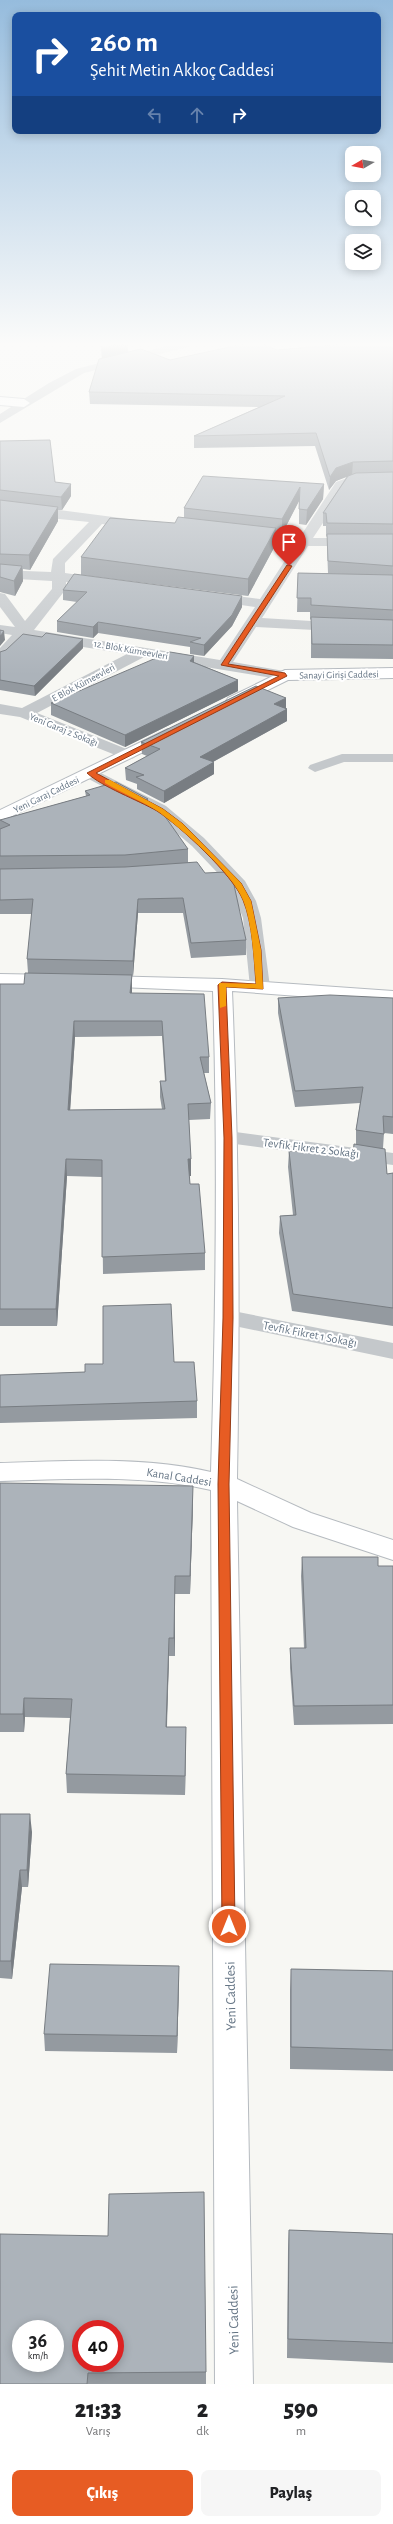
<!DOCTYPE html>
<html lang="tr">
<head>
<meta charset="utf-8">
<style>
  body { margin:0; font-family:"Alegreya Sans",sans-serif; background:#f6f6f6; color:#202124; height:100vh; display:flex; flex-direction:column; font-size:15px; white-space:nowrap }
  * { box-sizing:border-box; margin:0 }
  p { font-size:13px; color:#757577 }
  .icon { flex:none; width:22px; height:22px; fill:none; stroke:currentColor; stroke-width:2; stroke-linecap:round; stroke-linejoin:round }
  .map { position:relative; height:2384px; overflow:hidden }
  .details { display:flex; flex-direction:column; background:#fff; flex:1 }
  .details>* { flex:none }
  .banner { position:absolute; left:12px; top:12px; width:369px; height:122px; border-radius:8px; box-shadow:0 2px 10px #0003; background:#1a4fa0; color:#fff; overflow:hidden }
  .needle { width:26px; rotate:261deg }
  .controls { position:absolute; left:345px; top:146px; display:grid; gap:8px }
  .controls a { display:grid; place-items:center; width:36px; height:36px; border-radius:8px; background:#fff; box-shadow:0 2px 10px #0003; font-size:20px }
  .speed { position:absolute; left:12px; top:2320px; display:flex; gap:8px; font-size:20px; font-weight:700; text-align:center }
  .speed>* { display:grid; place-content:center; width:52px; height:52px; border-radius:50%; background:#fff; box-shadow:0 2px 10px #0003; line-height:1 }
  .speed small { font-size:10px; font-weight:400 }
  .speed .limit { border:6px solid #d22; background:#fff; color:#111 }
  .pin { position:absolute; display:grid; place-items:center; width:34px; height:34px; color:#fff; margin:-41px -17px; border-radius:50% 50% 50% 0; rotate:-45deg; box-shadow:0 0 4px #0007 }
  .pin .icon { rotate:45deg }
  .me { position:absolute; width:44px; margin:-22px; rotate:0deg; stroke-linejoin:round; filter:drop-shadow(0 0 3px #0008) }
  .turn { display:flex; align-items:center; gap:14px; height:84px; padding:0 12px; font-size:18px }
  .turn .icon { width:52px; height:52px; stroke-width:2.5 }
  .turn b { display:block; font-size:28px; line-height:34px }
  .lanes { display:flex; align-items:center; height:38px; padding:0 12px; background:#0003; justify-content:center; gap:20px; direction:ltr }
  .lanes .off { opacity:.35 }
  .eta { display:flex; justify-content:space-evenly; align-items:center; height:68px; text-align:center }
  .eta b { font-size:24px; font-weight:800; line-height:28px }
  .button { display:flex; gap:8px; margin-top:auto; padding:8px 12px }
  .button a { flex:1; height:46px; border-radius:8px; background:#e75c23; color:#fff; font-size:16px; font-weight:800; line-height:46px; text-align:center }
  .button a+a { background:#f6f6f6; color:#202124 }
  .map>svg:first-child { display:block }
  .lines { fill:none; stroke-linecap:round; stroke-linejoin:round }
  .secondary-casing { stroke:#b6bbc0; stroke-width:2 }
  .lane { fill:#c4c8cb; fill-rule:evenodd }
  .street { fill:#c4c8cb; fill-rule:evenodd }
  .secondary { fill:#fff; fill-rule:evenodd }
  .wall { fill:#949aa0; fill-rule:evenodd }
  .shaded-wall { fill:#787d82 }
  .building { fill:#acb3ba; stroke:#787d82; fill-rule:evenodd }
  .route { fill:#e75c23; stroke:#963c17 }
  .slow { fill:#f59e0b }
  .labels { text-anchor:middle; stroke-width:4; stroke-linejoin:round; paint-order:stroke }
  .far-street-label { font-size:10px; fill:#657585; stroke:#fff }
  .street-label { font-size:12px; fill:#657585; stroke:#fff }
  .near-street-label { font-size:14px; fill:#657585; stroke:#fff }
</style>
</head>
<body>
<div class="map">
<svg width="393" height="2384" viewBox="0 0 393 2384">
  <rect width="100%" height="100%" fill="#f7f7f3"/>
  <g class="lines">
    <defs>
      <path id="secondary" d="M0,397L24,399L30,403L24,407L0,405Z
        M393,668V678L288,680L240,704L234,706L226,701L228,698L285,670Z
        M168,729L176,734L174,737L0,822V810Z
        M0,974L54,975L61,977L64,981L61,985L54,987L0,986Z
        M103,976L222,979L393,991V1003L232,991C239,1155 240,1316 237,1479L311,1513L393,1540V1560L293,1527L237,1501L253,2384H215L211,1490C142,1474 70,1479 0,1481V1463C70,1461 143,1456 211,1472C216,1311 218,1151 213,991L96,986L93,982L96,978Z"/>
    </defs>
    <!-- secondary casing -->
    <use href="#secondary" class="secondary-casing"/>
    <!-- lane -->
    <path class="lane" d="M342,754H393V762H344L315,772L308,768L310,765Z"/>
    <!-- street -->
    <path class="street" d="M187,341H205L204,343L84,373L0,423V414L49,383L76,369Z
      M393,475V483L355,484L346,488L313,538H393V546H308L262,618L393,626V634L256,627L233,662L290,672L293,675L290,678L285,680L144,657L37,713L134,752L136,755L134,758L128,760L20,717L0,714V704L22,708L127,654L27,638L5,659L0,661V648L12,635L0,633V625L15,627L0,607V593L5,594L25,621L52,589V581L0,578V570L51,572L53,559L89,522L0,513V505L44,508L136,520L143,524L136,528L102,524L65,563V573L100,578L107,582L100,586L66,582V589L34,630L220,660L255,607L213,601L206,597L213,593L260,599L295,545L246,540L241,539L239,536L241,533L300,537L336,482L353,476Z
      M91,768L166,806L204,838L245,881L256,901L261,918L270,987L267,991H253L250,987L243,918L231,887L192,846L154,814L85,777L83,773L85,769Z
      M228,1131L393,1153V1165L220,1142L217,1137L220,1132Z
      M228,1310L393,1343V1359L220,1323L216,1318L220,1313Z"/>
    <!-- secondary -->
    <use href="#secondary" class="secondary"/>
  </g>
  <!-- wall -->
  <path class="wall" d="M128,341V352L170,360L277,350L393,341V659L311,658V620L310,619V612H297L298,573H328L327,548V537L326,536V526H323V513L347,476L336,481L329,490L315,446L194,448V436L259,407L90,404L89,392L102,358Z
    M0,441L55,482L71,496L62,510H58V521L30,570L23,569V581L15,596L0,592Z
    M324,484L323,499L306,525L299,524V501L282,534L276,533V544L248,596L81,575V557L175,523L184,518V508Z
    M63,590L242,596V607L232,626L204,656L190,654V647L98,633L93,638L57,632V621L77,602L63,600Z
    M83,648L35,696L0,690V652Z
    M194,656V662L238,680V691L125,747L51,715V703Z
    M286,698V708L287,709V721L213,762L214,774L164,803L137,789V784L126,780L125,768L147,756L142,754L141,742Z
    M85,791L148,799V803L188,849V863L246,940V955L191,958L183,913H138L133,976L132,975V993L209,1057V1073H204L211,1103L210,1119L189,1120L191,1176H189L190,1184L205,1253V1270L103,1274L102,1177L67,1176L57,1326H0V984H24L28,973L27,959L32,914H0V820L86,796ZM162,1036L165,1081H160V1097L162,1109L70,1110L75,1037Z
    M278,998H393V1134L384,1133L383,1148L387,1174L393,1173V1326L292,1311L279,1233L280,1216L293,1215L288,1167L289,1151L353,1155L356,1145V1130L360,1103L295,1107L278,1013Z
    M174,1362L197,1401V1418L0,1423V1375L85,1372Z
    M0,1483L193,1504L190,1594H175V1656H169L167,1727H186L185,1795L67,1793L66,1774L70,1718L25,1717L24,1732H0Z
    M302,1557L378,1566H393V1724L294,1725L290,1668V1648H304L301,1576Z
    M0,1814L32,1832L28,1887H22L12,1979L0,1978Z
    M291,1969L393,1971V2071L290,2069V1990Z
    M179,1983L177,2053L45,2051L44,2034Z
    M289,2230L393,2234V2363L287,2358L288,2249Z
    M0,2234L206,2372V2384H0Z"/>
  <!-- shaded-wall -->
  <path class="shaded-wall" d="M128,341V354L102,361L101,348Z
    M353,462L352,475L336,481L329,490L330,477L336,468Z
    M71,484V496L62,510L61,497Z
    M324,484L323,499L306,525L307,510Z
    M300,487L299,501L282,534V519Z
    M58,507V521L30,570L29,555Z
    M276,528V544L248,596V579Z
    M22,566L23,581L15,596L14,581Z
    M242,596V607L232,626L204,656V645Z
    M98,622V633L93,638V627Z
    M4,631L5,640L0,646V636Z
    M83,639V648L35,696L34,686Z
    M194,656V667L190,661Z
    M238,680V691L125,747V735Z
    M286,698V710L274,704Z
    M287,709V721L200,769V757Z
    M214,762V774L164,803V791Z
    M138,899V913L133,976V961Z
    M132,975V991L131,1009L130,993Z
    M74,1021L75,1037L69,1127L68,1110Z
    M66,1159L67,1176L57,1326L56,1309Z
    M188,1159H191V1176H188Z
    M193,1486V1504L190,1594V1576Z
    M175,1576V1656L174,1638Z
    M169,1638V1656L166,1745V1727Z
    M24,1698L25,1717L24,1732L23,1714Z
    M186,1727V1745L185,1795V1776Z
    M30,1814L32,1832L28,1887L27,1870Z
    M20,1870L22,1887L12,1979L11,1961Z
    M179,1966V1983L177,2053V2036Z"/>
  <!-- building -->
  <path class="building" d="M103,341H128L101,348Z
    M257,341L277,350L379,341H393V461L353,462L336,468L330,477L316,433L194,436L285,396L89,392L99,359L141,349L170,360Z
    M50,440L55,482L71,484L61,497L0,490V441Z
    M393,472V524L327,523L326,513H323L348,476L356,473Z
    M203,476L324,484L307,510L299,509L300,487L282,519L184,508Z
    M0,500L58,507L29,555L0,554Z
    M178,517L276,528L248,579L81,557L110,518L175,523Z
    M327,534H393V566L328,561Z
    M0,564L22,566L14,581L0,577Z
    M298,573L393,575V610L311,605V598H297Z
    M74,574L242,596L232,615L204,645L190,642L201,638L98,622L93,627L57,621L87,592L63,590Z
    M311,617L393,620V645L312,644Z
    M0,630L4,631L0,636Z
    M46,633L83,639L34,686L0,680V652L6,650L23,634L42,637Z
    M170,652L194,656L190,661L238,680L125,735L51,703Z
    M256,686L286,698L274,704L287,709L200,757L214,762L164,791L136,777L144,775L125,768L160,749L141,742Z
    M116,782L148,799L145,801L164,815L188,849L125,855L0,856V829L10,825L0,820L90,795L85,791Z
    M197,862L205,873L226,872L234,885L246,940L191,943L183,898L138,899L133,961L27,959L33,899L0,900V869L125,867Z
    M25,973L132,975L130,993L204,994L209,1057H200L211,1103L188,1104L191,1159H188L190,1184H199L205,1253L102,1257V1160L66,1159L56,1309H0V984H24ZM74,1021H162L166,1081H160L165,1109L68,1110Z
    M330,995L393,998V1117L383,1116L384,1134L356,1130L363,1087L295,1091L278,998Z
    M354,1144L385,1149L387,1174L393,1173V1308L293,1294L280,1216L296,1215L289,1151L353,1155Z
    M171,1304L174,1362H194L197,1401L0,1407V1375L85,1372V1364H103V1306Z
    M0,1483L193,1486L190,1576H175L174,1638H169L166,1727H186L185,1776L66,1774L72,1699L24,1698L23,1714H0Z
    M302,1557H378V1566H393V1705L294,1706L290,1648H306Z
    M0,1814H30L27,1870H20L11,1961H0Z
    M50,1964L179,1966L177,2036L44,2034Z
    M291,1969L393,1971V2050L291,2047Z
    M204,2192L206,2372L88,2373L87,2384H0V2234L108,2236L109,2194ZM21,2329H55V2363H21ZM81,2329H115V2363H81Z
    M289,2230L393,2234V2343L288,2339Z"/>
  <!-- sky -->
  <linearGradient id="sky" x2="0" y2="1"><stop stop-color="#96bcdd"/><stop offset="0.51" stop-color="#fbfbfa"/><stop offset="1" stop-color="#fbfbfa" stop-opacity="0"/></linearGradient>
  <rect width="393" height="675" fill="url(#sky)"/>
  <!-- route -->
  <path class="route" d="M287,565L292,566L228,664L285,673L287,676L96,773L163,809L183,824L241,883L251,901L261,950L263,989L226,987L232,1138L233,1318L229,1484L235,1926L229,1932L222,1926L218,1484L223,1318L224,1138L218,985L222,982L256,984C254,959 253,924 243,900C233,875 180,826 157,811C138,800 102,787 87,773L279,676L221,665Z"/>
  <!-- slow -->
  <path class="slow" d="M105,780H110L163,809L183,824L241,883L251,901L261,950L263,989L226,987V1006L220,1008L219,983L256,984C254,960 252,922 243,900C232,872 183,830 159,812C142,801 122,793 105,783Z"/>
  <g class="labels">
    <!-- far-street labels -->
    <g class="far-street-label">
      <text transform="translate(131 649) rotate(10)" y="4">12. Blok Kümeevleri</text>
      <text transform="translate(339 674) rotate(-1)" y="4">Sanayi Girişi Caddesi</text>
      <text transform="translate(83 682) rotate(-28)" y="4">E Blok Kümeevleri</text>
      <text transform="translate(64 729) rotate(22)" y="4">Yeni Garaj 2 Sokağı</text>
      <text transform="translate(46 794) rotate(-26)" y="4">Yeni Garaj Caddesi</text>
    </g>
    <!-- street labels -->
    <g class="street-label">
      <text transform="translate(311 1148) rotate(7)" y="4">Tevfik Fikret 2 Sokağı</text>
      <text transform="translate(310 1334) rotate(11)" y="4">Tevfik Fikret 1 Sokağı</text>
      <text transform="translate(179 1477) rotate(9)" y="4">Kanal Caddesi</text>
    </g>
    <!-- near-street labels -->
    <g class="near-street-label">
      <text transform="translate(230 1996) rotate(-91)" y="5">Yeni Caddesi</text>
      <text transform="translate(233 2320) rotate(-91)" y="5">Yeni Caddesi</text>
    </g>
  </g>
</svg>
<div class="controls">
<a><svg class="needle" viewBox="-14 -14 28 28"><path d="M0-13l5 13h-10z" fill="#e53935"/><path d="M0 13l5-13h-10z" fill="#757577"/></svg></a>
<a><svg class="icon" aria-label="search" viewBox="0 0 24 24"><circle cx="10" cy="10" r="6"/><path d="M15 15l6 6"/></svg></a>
<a><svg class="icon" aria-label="layers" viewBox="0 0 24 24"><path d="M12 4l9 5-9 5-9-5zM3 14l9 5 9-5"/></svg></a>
</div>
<div class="speed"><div>36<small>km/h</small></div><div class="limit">40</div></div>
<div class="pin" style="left:289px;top:566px;background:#d93025"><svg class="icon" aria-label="arrive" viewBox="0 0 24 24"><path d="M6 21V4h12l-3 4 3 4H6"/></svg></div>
<svg class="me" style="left:229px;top:1926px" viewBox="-20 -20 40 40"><circle r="17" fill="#e75c23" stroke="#fff" stroke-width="3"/><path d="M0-11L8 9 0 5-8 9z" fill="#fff"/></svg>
<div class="banner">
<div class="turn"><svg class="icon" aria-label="right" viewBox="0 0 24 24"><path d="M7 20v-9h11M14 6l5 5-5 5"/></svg><div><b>260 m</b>Şehit Metin Akkoç Caddesi</div></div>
<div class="lanes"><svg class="icon off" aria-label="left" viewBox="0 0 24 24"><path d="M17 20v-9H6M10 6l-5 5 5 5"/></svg><svg class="icon off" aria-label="ahead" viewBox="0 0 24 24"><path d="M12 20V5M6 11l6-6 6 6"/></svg><svg class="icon" aria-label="right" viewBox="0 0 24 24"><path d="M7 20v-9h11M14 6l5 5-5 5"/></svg></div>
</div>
</div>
<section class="details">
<div class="eta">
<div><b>21:33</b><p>Varış</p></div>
<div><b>2</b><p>dk</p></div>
<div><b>590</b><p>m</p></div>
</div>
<div class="button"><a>Çıkış</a><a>Paylaş</a></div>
</section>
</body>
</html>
